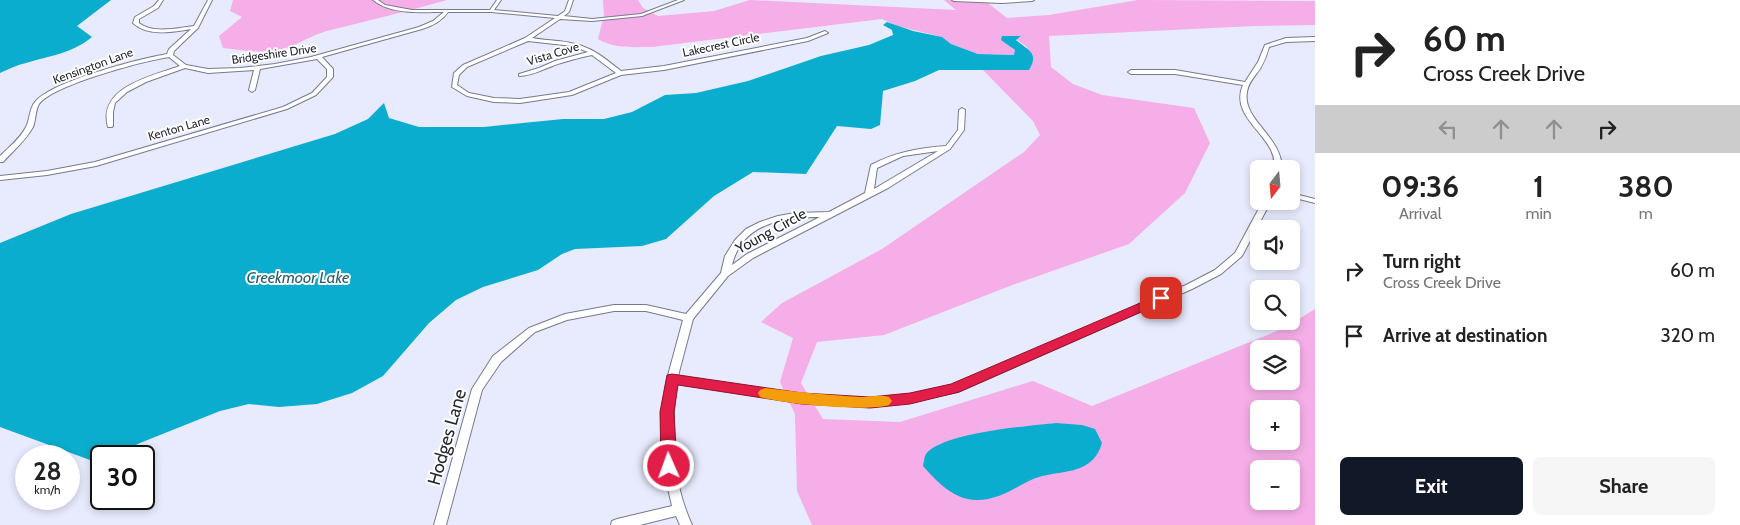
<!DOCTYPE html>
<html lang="en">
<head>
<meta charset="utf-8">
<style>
  body { margin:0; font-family:Cabin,sans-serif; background:#f6f6f6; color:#222; height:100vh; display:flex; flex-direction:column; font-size:19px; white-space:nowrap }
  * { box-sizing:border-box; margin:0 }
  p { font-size:16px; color:#767676 }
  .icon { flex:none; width:28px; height:28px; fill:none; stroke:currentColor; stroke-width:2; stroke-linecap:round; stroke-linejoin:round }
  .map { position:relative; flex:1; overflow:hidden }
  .panel { display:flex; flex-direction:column; background:#fff; width:425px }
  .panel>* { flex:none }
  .hud { background:#fff; color:#222; overflow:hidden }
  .needle { width:32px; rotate:196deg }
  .buttons { position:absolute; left:1250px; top:160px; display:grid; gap:10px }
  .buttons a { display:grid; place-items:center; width:50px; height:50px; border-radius:8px; background:#fff; box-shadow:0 2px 8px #0003; font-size:25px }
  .speed { position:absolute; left:15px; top:445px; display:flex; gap:10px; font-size:25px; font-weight:700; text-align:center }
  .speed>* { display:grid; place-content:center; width:65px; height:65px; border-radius:50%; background:#fff; box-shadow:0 2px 8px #0003; line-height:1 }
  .speed small { font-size:12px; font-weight:400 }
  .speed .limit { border:2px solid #111; border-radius:8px; background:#fff; color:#111 }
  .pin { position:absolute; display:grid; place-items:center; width:42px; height:42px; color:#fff; margin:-21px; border-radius:10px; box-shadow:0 2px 8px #0006 }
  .me { position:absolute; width:55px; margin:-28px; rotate:358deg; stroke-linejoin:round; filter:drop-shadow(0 0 4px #0008) }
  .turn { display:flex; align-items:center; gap:18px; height:105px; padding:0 25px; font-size:22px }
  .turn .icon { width:65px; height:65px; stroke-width:2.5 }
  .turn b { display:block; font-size:35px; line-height:42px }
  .lanes { display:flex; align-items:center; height:48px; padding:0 25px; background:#0003; justify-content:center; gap:25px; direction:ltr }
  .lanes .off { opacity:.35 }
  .eta { display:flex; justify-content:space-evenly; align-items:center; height:85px; text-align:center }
  .eta b { font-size:30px; font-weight:700; line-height:35px }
  .action { display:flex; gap:10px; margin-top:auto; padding:10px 25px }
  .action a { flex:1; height:58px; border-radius:8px; background:#111827; color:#fff; font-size:20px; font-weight:700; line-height:58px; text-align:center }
  .action a+a { background:#f6f6f6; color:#222 }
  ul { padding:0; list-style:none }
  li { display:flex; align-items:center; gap:15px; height:65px; padding:0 25px }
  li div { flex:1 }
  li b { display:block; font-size:19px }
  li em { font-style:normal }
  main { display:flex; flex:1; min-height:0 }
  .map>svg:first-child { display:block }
  .green { fill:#f5aee7; fill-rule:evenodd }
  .water { fill:#0aadcd }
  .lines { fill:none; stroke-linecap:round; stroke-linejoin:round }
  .minor-casing { stroke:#767a8d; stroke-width:2 }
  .minor { fill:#fff; fill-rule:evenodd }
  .route { fill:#e11d48; stroke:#92132f }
  .slow { fill:#f59e0b }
  .labels { text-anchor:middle; stroke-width:4; stroke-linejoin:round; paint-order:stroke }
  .far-street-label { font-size:12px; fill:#262830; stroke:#fff }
  .street-label { font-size:15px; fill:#262830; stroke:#fff }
  .water-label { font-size:16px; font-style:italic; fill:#295f6d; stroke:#fff }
  .near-street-label { font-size:18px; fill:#262830; stroke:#fff }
</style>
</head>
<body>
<main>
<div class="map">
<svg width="1315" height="525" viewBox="0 0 1315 525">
  <rect width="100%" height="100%" fill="#e7ebfd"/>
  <!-- green -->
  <path class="green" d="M233,0H447C408,11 370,20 331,30C317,33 305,40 292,46C269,55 247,51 223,48L219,36L242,17L230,11Z
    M603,0H638L643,8L658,16L714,11L750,0L956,10L944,0H984L1007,18L1049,15L1138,0L1315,1V25L1254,26L1049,36L1051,67L1073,84L1102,95L1194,108L1210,143L1185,193L1129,244L1015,284L884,335L817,342L801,383L823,419L900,422L1033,381L1092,406L1284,328L1315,309V525H812L797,491L795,414L780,382L793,338L761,322L782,303L882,249L1024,152L1040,135L1033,121L983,70H1029L1027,47L1016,39L1021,37L1002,36V40L1015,50V55L978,54L951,44L942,37L898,26L882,19L652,47C633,47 615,49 598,39L604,15ZM1259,349H1291V381H1259ZM1259,409H1291V441H1259ZM1259,469H1291V501H1259Z"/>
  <!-- water -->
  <path class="water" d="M0,0H111L77,26L92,37C73,53 49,56 26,63C17,65 9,69 0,73Z
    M887,22L913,31L942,37L951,44L978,54L1014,55L1015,50L1001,40L1002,36H1021L1016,40C1027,50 1040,52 1029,70H939L915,81L883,91L880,125L871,129L837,126L806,174L753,172L714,196L666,239L642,246L575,249L562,254L538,270L483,287L456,300L429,323L383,376L352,393L317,404L279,407L249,404L220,411L140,443L114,456H101V463L98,465L90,460L0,427V243L71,214L335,134L368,119L384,103L389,118L419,127H484L563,119H604L632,112L665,95L696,93L748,81L821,56L869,45L893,35L892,30L883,25Z
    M1056,423L1082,425L1095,429L1102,443C1091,479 1057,468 1031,480C1014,488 998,500 977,500C954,500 937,482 923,466C924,462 924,457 926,454C942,433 1028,426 1056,423Z"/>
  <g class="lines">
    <defs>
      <path id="minor" d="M159,0H163L158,8L139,19V23C153,34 177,28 194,26L208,0H212L198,28L174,51L173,55L186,65L208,69L240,68L275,64L311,57L419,27L433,21L444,12C421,12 391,15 373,0H378L385,5L412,10H490L497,0H501L494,10L558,16L565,11L569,0H573L569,12L564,16L592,19L641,14L678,0H684L642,16L592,21L560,19L532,38C548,41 566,40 582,46C597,51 609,62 621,71L664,66L807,38L825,31L828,33L808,41L664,70L621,75L572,95L520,103L494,102L467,96L452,87L454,73L463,65L525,38L555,18L491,12H448C442,21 432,26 422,29L322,57L333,69V77L316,95L287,109L96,166L47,175L0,180V176L47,171L95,162L283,107L312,93L327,77V69L317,59L260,69L255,90L252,92L249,90L254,70L208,73L185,68L146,82L127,92L115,103L113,112V126L112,127H108C97,87 152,76 180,66L169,57C143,61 53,85 39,104C35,111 36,120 33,127C26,140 13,151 3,162H0V156C9,147 20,139 26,127C30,120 29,109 35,102C52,81 139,59 167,54L169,49L191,29C173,32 148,37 133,23L135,17L154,6ZM528,41L573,46L588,52L555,61L539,68L519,74V76C533,76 547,67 561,63C571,60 581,57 592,55L616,73L569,92L520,99L494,98L469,93L457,85L459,75L467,67Z
        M952,0H1034L1032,1L1002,3L954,1Z
        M1315,37V41L1286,42L1269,47C1267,55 1264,62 1260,69C1255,76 1248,83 1247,92C1242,120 1282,136 1282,169H1274C1275,162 1274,156 1271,150C1261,129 1231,112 1243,85L1175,74H1131L1128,72L1131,70H1175L1245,82L1258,62L1265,45L1286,38Z
        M962,108L965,110L964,130L950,149L888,188L753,258L728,276L693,319L678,376L802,394L870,399L910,394L952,385L1186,285L1215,270L1235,253L1263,201H1271L1242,256L1221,274L1192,289L958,392L910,402L870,407L802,402L677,384C670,431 672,481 692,525H680L676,516L640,525H611L612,521L617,519L672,506L663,466L661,412L667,379L683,320L646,311H614L567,320L535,332L501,362L482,390L446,525H434L472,389L493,356L529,328L565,314L614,305H646L686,314L721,273L725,256L735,240L746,229L760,222L778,216L795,213L829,212L865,193L871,165C895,152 919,148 946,146L958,130L959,110ZM938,151L874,189L877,168L903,156ZM820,217L747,254L732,265C742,223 783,217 820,217Z
        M1291,193L1315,199V203L1291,197Z"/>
    </defs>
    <!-- minor casing -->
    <use href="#minor" class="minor-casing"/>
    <!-- minor -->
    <use href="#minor" class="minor"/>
  </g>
  <!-- route -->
  <path class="route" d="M1161,294L1166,296L1167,298L1166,301L959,392L910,404L870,408L802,404L678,385L674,412L677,466L675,470L669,472L664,470L661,466L660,412L667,375L672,374L802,393L870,397L910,393L951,384Z"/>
  <!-- slow -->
  <path class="slow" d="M765,388C796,392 827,395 859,397C869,397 880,394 889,397L892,401L889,405C867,412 784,404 760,397L758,393L760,390Z"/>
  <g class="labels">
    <!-- far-street labels -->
    <g class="far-street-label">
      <text transform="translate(721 45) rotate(-12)" y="4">Lakecrest Circle</text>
      <text transform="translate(274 54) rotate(-8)" y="4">Bridgeshire Drive</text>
      <text transform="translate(553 54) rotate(-17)" y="4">Vista Cove</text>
      <text transform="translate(93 66) rotate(-20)" y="4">Kensington Lane</text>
      <text transform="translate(179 128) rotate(-16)" y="4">Kenton Lane</text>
    </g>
    <!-- street labels -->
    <g class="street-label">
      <text transform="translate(771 231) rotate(-29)" y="5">Young Circle</text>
    </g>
    <!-- water labels -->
    <g class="water-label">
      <text x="298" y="283">Creekmoor Lake</text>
    </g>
    <!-- near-street labels -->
    <g class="near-street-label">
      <text transform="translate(447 437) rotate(-74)" y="6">Hodges Lane</text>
    </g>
  </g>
</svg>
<div class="buttons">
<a><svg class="needle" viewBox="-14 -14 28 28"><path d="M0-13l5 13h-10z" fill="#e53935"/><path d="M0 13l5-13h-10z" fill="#767676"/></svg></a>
<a><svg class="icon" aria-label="sound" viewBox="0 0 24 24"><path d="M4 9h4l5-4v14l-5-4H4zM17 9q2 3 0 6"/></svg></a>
<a><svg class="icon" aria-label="search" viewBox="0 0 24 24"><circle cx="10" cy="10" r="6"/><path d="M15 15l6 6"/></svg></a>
<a><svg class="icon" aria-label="layers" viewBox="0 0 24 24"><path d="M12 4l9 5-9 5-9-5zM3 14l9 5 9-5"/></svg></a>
<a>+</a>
<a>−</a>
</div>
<div class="speed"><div>28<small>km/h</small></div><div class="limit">30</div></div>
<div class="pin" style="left:1161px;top:298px;background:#d93025"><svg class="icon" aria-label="arrive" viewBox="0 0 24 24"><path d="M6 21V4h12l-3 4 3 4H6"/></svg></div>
<svg class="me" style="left:669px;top:466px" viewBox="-20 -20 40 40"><circle r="17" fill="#e11d48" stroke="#fff" stroke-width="3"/><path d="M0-11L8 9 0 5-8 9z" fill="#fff"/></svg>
</div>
<section class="panel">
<div class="hud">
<div class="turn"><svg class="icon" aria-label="right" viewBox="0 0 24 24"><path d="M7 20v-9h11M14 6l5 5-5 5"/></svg><div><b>60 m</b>Cross Creek Drive</div></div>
<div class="lanes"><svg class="icon off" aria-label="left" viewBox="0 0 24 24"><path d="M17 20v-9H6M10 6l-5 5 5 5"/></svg><svg class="icon off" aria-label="ahead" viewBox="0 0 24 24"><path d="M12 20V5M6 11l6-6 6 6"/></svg><svg class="icon off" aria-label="ahead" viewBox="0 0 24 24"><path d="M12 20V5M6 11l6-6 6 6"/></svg><svg class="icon" aria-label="right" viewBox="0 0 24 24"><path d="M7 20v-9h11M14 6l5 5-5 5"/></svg></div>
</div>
<div class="eta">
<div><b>09:36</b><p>Arrival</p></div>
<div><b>1</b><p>min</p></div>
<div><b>380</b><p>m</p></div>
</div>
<ul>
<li><svg class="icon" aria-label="right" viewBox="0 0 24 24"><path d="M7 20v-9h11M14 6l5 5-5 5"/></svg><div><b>Turn right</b><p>Cross Creek Drive</p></div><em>60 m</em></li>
<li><svg class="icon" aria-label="arrive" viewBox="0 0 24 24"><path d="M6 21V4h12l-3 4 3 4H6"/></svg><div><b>Arrive at destination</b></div><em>320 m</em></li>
</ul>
<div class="action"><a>Exit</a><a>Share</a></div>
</section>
</main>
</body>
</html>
